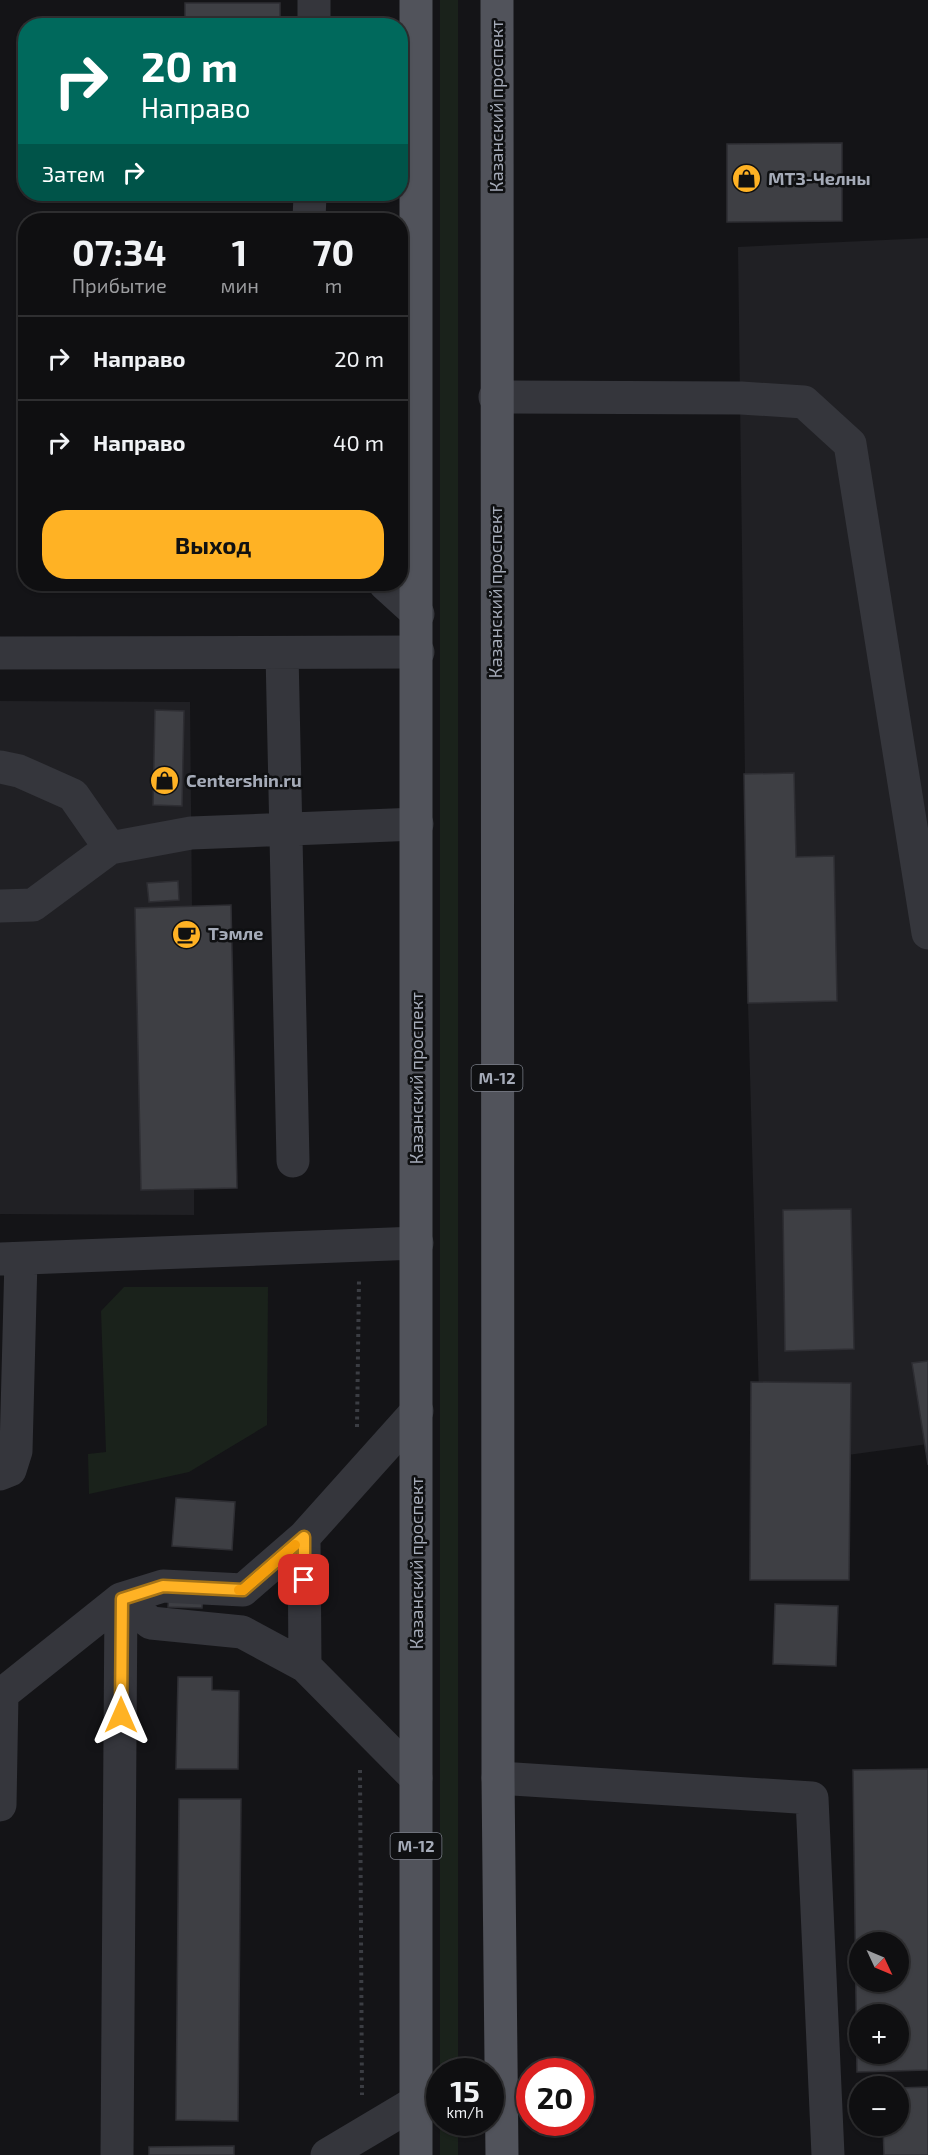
<!DOCTYPE html>
<html lang="ru">
<head>
<meta charset="utf-8">
<style>
  body { margin:0; font-family:"Exo 2",sans-serif; background:#1d1d1f; color:#f1f3f6; height:100vh; display:flex; flex-direction:column; font-size:22px; white-space:nowrap }
  * { box-sizing:border-box; margin:0 }
  p { font-size:20px; color:#9b9c9f }
  .icon { flex:none; width:33px; height:33px; fill:none; stroke:currentColor; stroke-width:2; stroke-linecap:round; stroke-linejoin:round }
  .map { position:relative; flex:1; overflow:hidden }
  .drawer { position:absolute; left:18px; top:213px; width:390px; height:378px; display:flex; flex-direction:column; background:#0f0f11; border-radius:24px; box-shadow:0 2px 4px #0004,0 0 0 2px #2f2f31 }
  .drawer>* { flex:none }
  .hud { position:absolute; left:18px; top:18px; width:390px; height:183px; border-radius:24px; box-shadow:0 2px 4px #0004,0 0 0 2px #2f2f31; background:#00695c; color:#fff; overflow:hidden }
  .needle { width:39px; rotate:134deg }
  .tools { position:absolute; left:849px; top:1932px; display:grid; gap:12px }
  .tools a { display:grid; place-items:center; width:60px; height:60px; border-radius:50%; background:#0f0f11; box-shadow:0 2px 4px #0004,0 0 0 2px #2f2f31; font-size:30px }
  .speed { position:absolute; left:426px; top:2058px; display:flex; gap:12px; font-size:30px; font-weight:700; text-align:center }
  .speed>* { display:grid; place-content:center; width:78px; height:78px; border-radius:50%; background:#0f0f11; box-shadow:0 2px 4px #0004,0 0 0 2px #2f2f31; line-height:1 }
  .speed small { font-size:15px; font-weight:400 }
  .speed .limit { border:9px solid #d22; background:#fff; color:#111 }
  .pin { position:absolute; display:grid; place-items:center; width:51px; height:51px; color:#fff; margin:-26px; border-radius:12px; box-shadow:0 3px 9px #0006 }
  .me { position:absolute; width:66px; margin:-33px; rotate:0deg; stroke-linejoin:round; filter:drop-shadow(0 0 4px #0008) }
  .turn { display:flex; align-items:center; gap:21px; height:126px; padding:0 24px; font-size:27px }
  .turn .icon { width:78px; height:78px; stroke-width:2.5 }
  .turn b { display:block; font-size:42px; line-height:51px }
  .then { display:flex; align-items:center; height:57px; padding:0 24px; background:#0003; gap:12px; font-size:22px }
  .eta { display:flex; justify-content:space-evenly; align-items:center; height:102px; text-align:center }
  .eta b { font-size:36px; font-weight:700; line-height:42px }
  .button { display:flex; gap:12px; margin-top:auto; padding:12px 24px }
  .button a { flex:1; height:69px; border-radius:24px; background:#ffb224; color:#111; font-size:24px; font-weight:700; line-height:69px; text-align:center }
  ul { padding:0; list-style:none }
  li { display:flex; align-items:center; gap:18px; height:84px; padding:0 24px; border-top:2px solid #2f2f31 }
  li div { flex:1 }
  li b { display:block; font-size:22px }
  li em { font-style:normal }
  .map>svg:first-child { display:block }
  .built { fill:#202024 }
  .green { fill:#1a221b }
  .building { fill:#3e3f44; stroke:#2e2e33; stroke-width:1.5; fill-rule:evenodd }
  .lines { fill:none; stroke-linecap:round; stroke-linejoin:round }
  .path { stroke:#3b3d43; stroke-width:4; stroke-dasharray:3 4.5; stroke-linecap:butt }
  .minor { stroke:#35363c; stroke-width:33 }
  .major { stroke:#51535b; stroke-width:33 }
  .route-casing { stroke:#a67417; stroke-width:15 }
  .route { stroke:#ffb224; stroke-width:10 }
  .slow { stroke:#f59e0b; stroke-width:10 }
  .labels { text-anchor:middle; stroke-width:5; stroke-linejoin:round; paint-order:stroke }
  .shield { fill:#0f1012; stroke:#787c86; stroke-width:1.5 }
  .shield-label { font-size:16px; font-weight:bold; fill:#a5abb8 }
  .street-label { font-size:18px; fill:#a5abb8; stroke:#0f1012 }
  .poi-label { font-size:18px; font-weight:bold; fill:#a5abb8; stroke:#0f1012; text-anchor:start }
</style>
</head>
<body>
<div class="map">
<svg width="928" height="2155" viewBox="0 0 928 2155">
  <rect width="100%" height="100%" fill="#141417"/>
  <!-- built -->
  <path class="built" d="M928,238V1444L761,1467L748,1003L738,247Z
    M0,701L190,702L192,906L135,908L141,1190L194,1189V1215L0,1214Z"/>
  <!-- green -->
  <path class="green" d="M440,0H458V2072L440,2071Z
    M124,1287H268L267,1425L189,1472L89,1494L88,1454L106,1452L101,1311Z
    M440,2123H458V2155H440Z"/>
  <!-- building -->
  <path class="building" d="M185,3H280V26H185Z
    M842,143V221L727,222V144Z
    M182,584H230V586L182,588Z
    M155,710L184,711L182,806L153,805Z
    M794,773L796,857L834,856L837,1001L748,1003L744,774Z
    M178,881L179,900L149,902L147,883Z
    M231,905L237,1188L141,1190L135,908Z
    M851,1209L854,1349L785,1351L783,1210Z
    M928,1361V1465L912,1363Z
    M751,1382L851,1383L849,1580H750Z
    M176,1498L235,1502L232,1550L172,1546Z
    M169,1593L203,1594L202,1608L168,1607Z
    M775,1604L838,1606L836,1666L773,1664Z
    M178,1677H212V1690L239,1691L238,1769H176Z
    M928,1769V2070L857,2072L853,1770ZM860,1942H898V1982H860ZM860,2014H898V2054H860Z
    M179,1799H241L238,2121L176,2120Z
    M928,2087V2155H884L883,2126H898V2088Z
    M234,2146V2155H149V2147Z"/>
  <g class="lines">
    <!-- path -->
    <path class="path" d="M357,1427L359,1279
      M360,1770L362,2095"/>
    <!-- minor -->
    <path class="minor" d="M314,26V0
      M309,220L310,194
      M495,397L741,398L804,402L850,444L928,933
      M385,584L418,614
      M0,653L418,652
      M282,653L293,1161
      M0,767L19,771L73,795L110,848
      M0,906L33,905L110,848L191,833L417,824
      M0,1259L417,1243
      M0,1474L10,1470L16,1451L21,1259
      M416,1778L305,1666L304,1537L417,1411
      M498,1778L812,1798L828,2155
      M0,1805L2,1694L121,1599L163,1586L243,1590L304,1537
      M117,2155L121,1599L151,1623L242,1632L305,1666
      M327,2155L416,2102"/>
    <!-- major -->
    <path class="major" d="M416,0V2155
      M497,0L498,1778L502,2155"/>
  </g>
  <g class="lines">
    <defs>
      <path id="route" d="M121,1715L122,1599L163,1586L243,1590L304,1537V1580"/>
    </defs>
    <!-- route casing -->
    <use href="#route" class="route-casing"/>
    <!-- route -->
    <use href="#route" class="route"/>
    <!-- slow -->
    <path class="slow" d="M239,1590H243L295,1545"/>
  </g>
  <!-- icons -->
  <defs>
    <symbol id="shop-disc" viewBox="-11 -11 22 22"><circle r="9.5" fill="#ffb224" stroke="#0f1012"/><path d="M-5-2.5h2.3a2.7 3.5 0 0 1 5.4 0H5L5.5 6h-11ZM-1.5-2.5h3a1.5 2.3 0 0 0-3 0Z" fill="#111"/></symbol>
    <symbol id="cafe-disc" viewBox="-11 -11 22 22"><circle r="9.5" fill="#ffb224" stroke="#0f1012"/><path d="M-5.5-4.5H6V0H3Q3 3.5 0 3.5H-2.5Q-5.5 3.5-5.5 0ZM3-3.2v2h1.7v-2ZM-6 4.5H4V6H-6Z" fill="#111"/></symbol>
  </defs>
  <g fill-rule="evenodd">
    <use href="#shop-disc" x="730" y="162" width="33" height="33"/>
    <use href="#shop-disc" x="148" y="764" width="33" height="33"/>
    <use href="#cafe-disc" x="170" y="918" width="33" height="33"/>
  </g>
  <g class="labels">
    <!-- shield labels -->
    <g class="shield">
      <rect x="471.5" y="1065" width="51" height="26" rx="4.5"/>
      <rect x="390.5" y="1833" width="51" height="26" rx="4.5"/>
    </g>
    <g class="shield-label">
      <text x="497" y="1084">М-12</text>
      <text x="416" y="1852">М-12</text>
    </g>
    <!-- street labels -->
    <g class="street-label">
      <text transform="translate(497 106) rotate(-90)" y="6">Казанский проспект</text>
      <text transform="translate(496 592) rotate(-90)" y="6">Казанский проспект</text>
      <text transform="translate(417 1078) rotate(-90)" y="6">Казанский проспект</text>
      <text transform="translate(417 1563) rotate(-90)" y="6">Казанский проспект</text>
    </g>
    <!-- poi labels -->
    <g class="poi-label">
      <text x="768" y="185">МТЗ-Челны</text>
      <text x="186" y="787">Centershin.ru</text>
      <text x="208" y="940">Тэмле</text>
    </g>
  </g>
</svg>
<div class="tools">
<a><svg class="needle" viewBox="-14 -14 28 28"><path d="M0-13l5 13h-10z" fill="#e53935"/><path d="M0 13l5-13h-10z" fill="#9b9c9f"/></svg></a>
<a>+</a>
<a>−</a>
</div>
<div class="speed"><div>15<small>km/h</small></div><div class="limit">20</div></div>
<div class="pin" style="left:304px;top:1580px;background:#d93025"><svg class="icon" aria-label="arrive" viewBox="0 0 24 24"><path d="M6 21V4h12l-3 4 3 4H6"/></svg></div>
<svg class="me" style="left:121px;top:1715px" viewBox="-20 -20 40 40"><path d="M0-17L14 15 0 8-14 15z" fill="#ffb224" stroke="#fff" stroke-width="4"/></svg>
<div class="hud">
<div class="turn"><svg class="icon" aria-label="right" viewBox="0 0 24 24"><path d="M7 20v-9h11M14 6l5 5-5 5"/></svg><div><b>20 m</b>Направо</div></div>
<div class="then">Затем<svg class="icon" aria-label="right" viewBox="0 0 24 24"><path d="M7 20v-9h11M14 6l5 5-5 5"/></svg></div>
</div>
<section class="drawer">
<div class="eta">
<div><b>07:34</b><p>Прибытие</p></div>
<div><b>1</b><p>мин</p></div>
<div><b>70</b><p>m</p></div>
</div>
<ul>
<li><svg class="icon" aria-label="right" viewBox="0 0 24 24"><path d="M7 20v-9h11M14 6l5 5-5 5"/></svg><div><b>Направо</b></div><em>20 m</em></li>
<li><svg class="icon" aria-label="right" viewBox="0 0 24 24"><path d="M7 20v-9h11M14 6l5 5-5 5"/></svg><div><b>Направо</b></div><em>40 m</em></li>
</ul>
<div class="button"><a>Выход</a></div>
</section>
</div>
</body>
</html>
